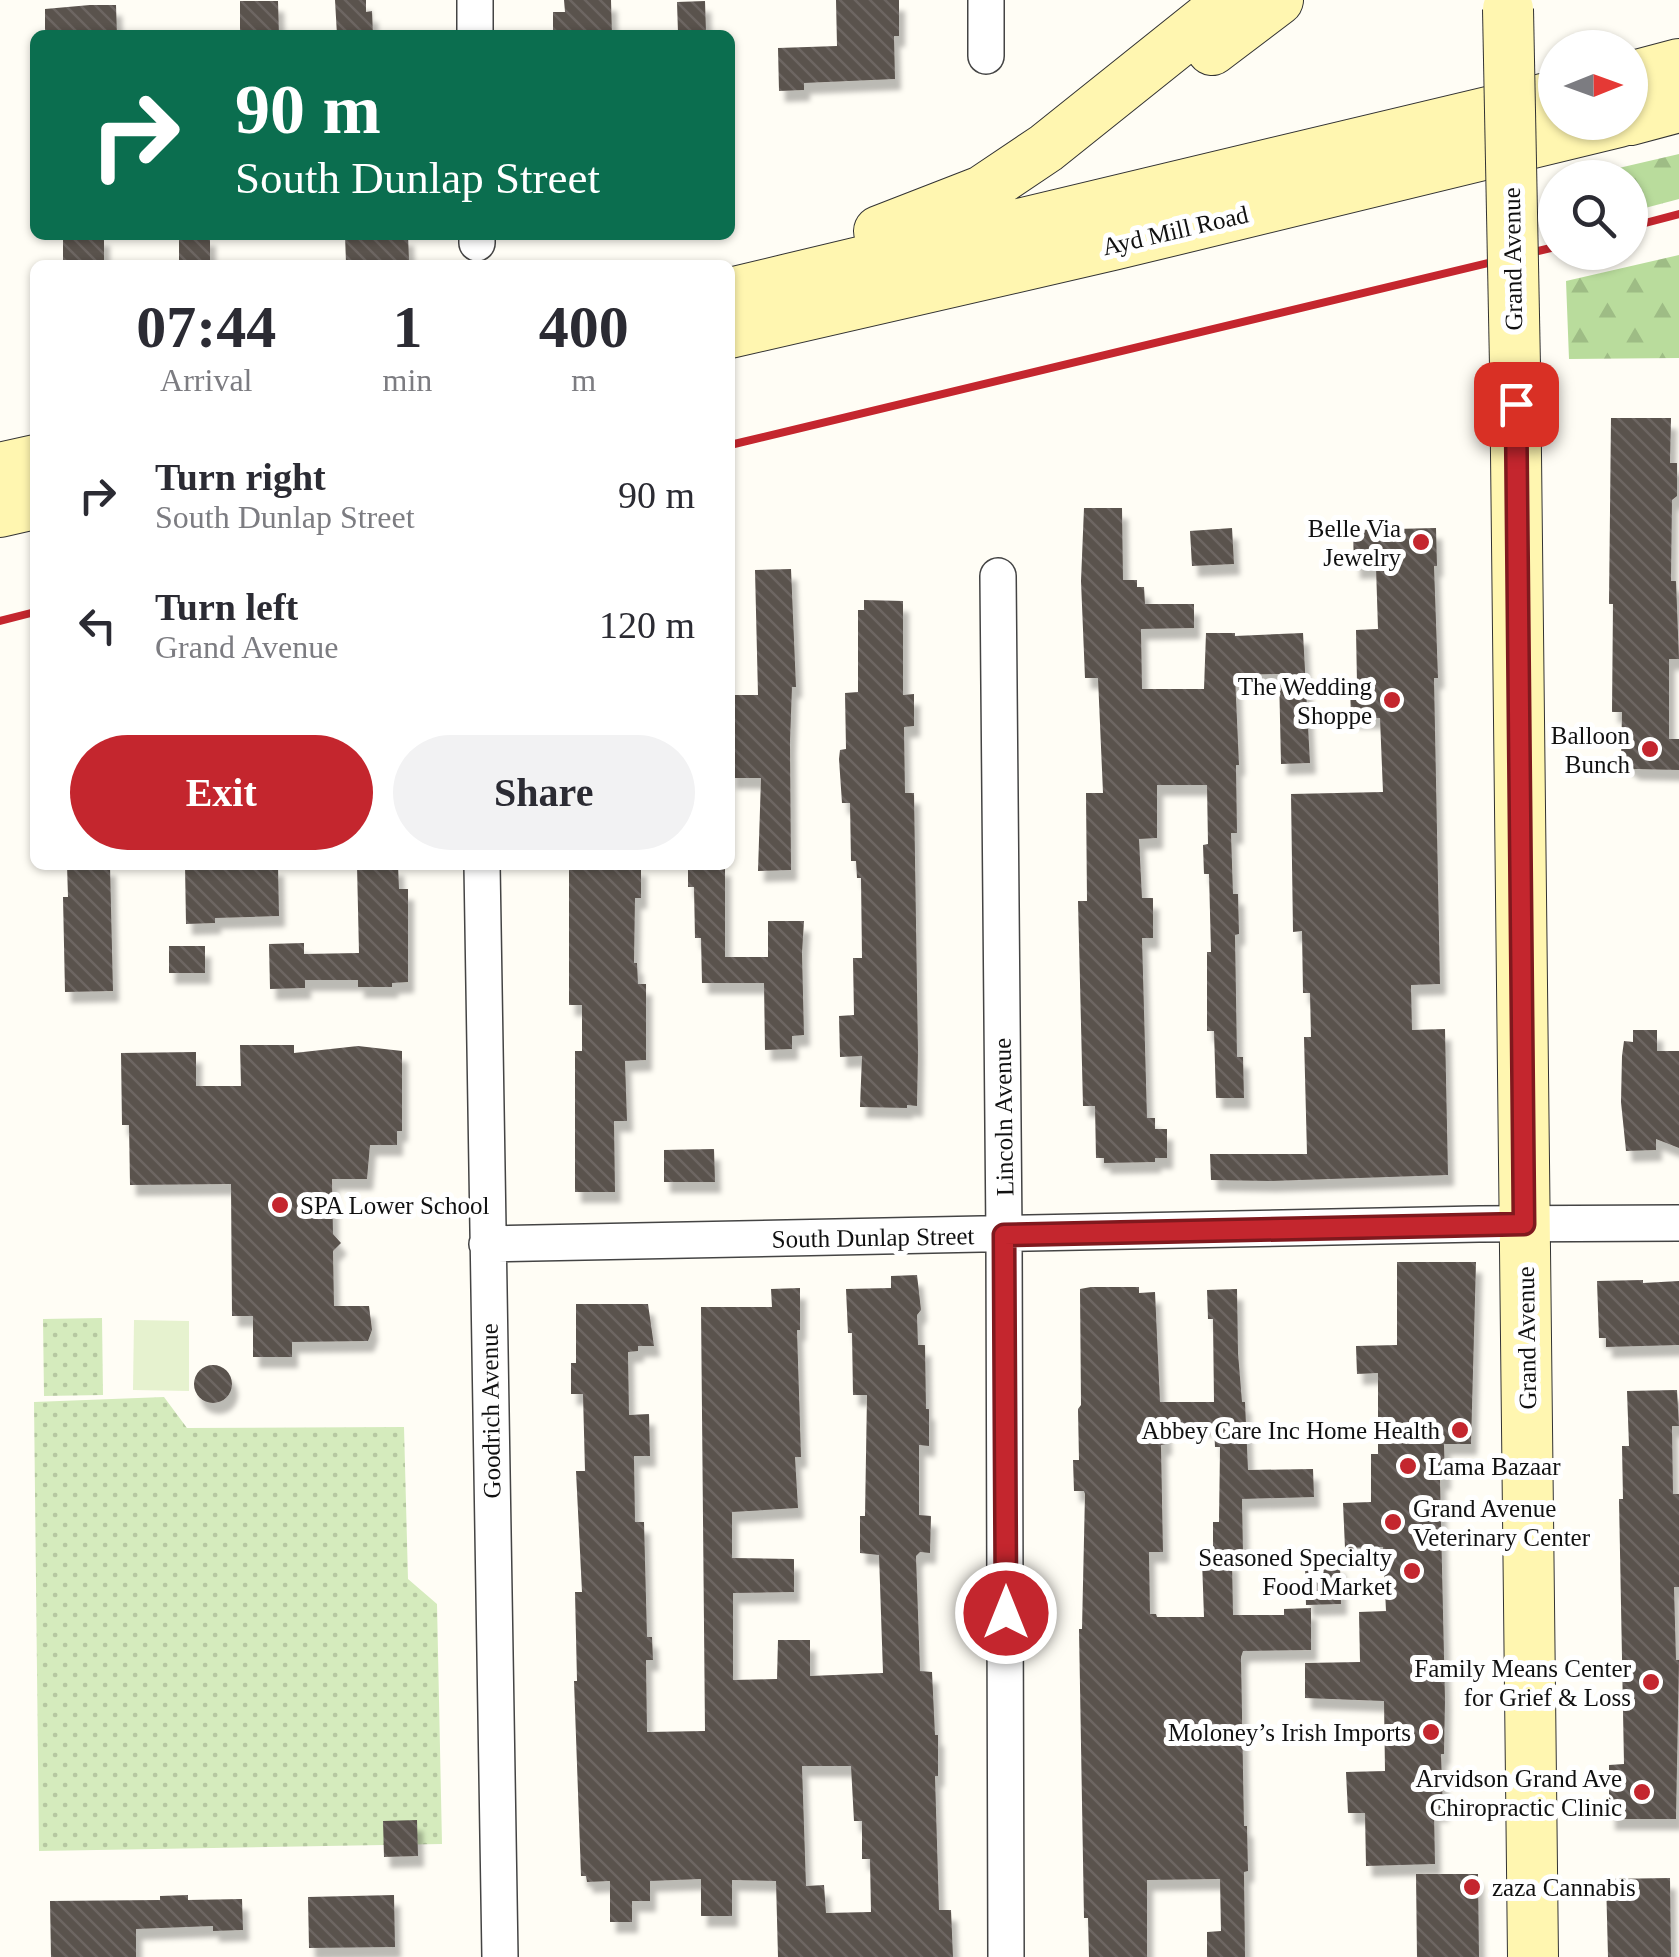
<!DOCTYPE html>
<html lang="en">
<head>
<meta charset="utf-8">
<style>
  body { margin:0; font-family:"Times New Roman",serif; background:#f2f2f3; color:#2b2b33; height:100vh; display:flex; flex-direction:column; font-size:38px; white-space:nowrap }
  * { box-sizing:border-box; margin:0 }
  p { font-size:32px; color:#7c7c81 }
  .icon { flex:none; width:55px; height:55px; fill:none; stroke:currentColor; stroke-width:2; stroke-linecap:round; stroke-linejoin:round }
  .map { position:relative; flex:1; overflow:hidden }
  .side { position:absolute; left:30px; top:260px; width:705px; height:610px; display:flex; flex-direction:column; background:#fff; border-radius:15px; box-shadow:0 2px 8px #0004 }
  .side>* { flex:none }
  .guide { position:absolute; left:30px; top:30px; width:705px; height:210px; border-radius:15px; box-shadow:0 2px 8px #0004; background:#0b6e4f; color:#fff; overflow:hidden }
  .needle { width:65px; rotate:89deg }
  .buttons { position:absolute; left:1538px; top:30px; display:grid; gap:20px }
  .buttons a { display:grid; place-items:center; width:110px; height:110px; border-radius:50%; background:#fff; box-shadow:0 2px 8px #0004; font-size:50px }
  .pin { position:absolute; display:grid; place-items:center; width:85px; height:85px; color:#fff; margin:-42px; border-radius:20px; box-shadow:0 5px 15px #0006 }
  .me { position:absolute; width:110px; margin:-55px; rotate:0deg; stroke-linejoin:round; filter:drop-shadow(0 0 8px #0008) }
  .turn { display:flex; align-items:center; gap:35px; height:210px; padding:0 40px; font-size:45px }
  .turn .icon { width:130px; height:130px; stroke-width:2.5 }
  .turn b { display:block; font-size:70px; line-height:85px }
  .eta { display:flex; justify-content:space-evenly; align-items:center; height:170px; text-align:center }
  .eta b { font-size:60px; font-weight:700; line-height:70px }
  .cta { display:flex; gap:20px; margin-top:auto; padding:20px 40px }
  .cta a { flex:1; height:115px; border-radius:60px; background:#c4262e; color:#fff; font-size:40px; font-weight:700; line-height:115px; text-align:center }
  .cta a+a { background:#f2f2f3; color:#2b2b33 }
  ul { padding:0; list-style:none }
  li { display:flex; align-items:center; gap:30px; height:130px; padding:0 40px }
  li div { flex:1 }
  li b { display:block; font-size:38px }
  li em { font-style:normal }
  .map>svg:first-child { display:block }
  .forest { fill:url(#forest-firs) }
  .park { fill:url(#park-dots) }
  .pitch { fill:#e6f2cf }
  .building { fill:url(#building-back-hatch); fill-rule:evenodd; filter:url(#shadow) }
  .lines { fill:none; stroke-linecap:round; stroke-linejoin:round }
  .minor-casing { stroke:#444; stroke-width:38 }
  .secondary-casing { stroke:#333; stroke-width:52 }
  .minor { stroke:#fff; stroke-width:35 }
  .secondary { stroke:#fff6b0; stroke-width:50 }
  .rail { stroke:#c4262e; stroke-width:8 }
  .secondary-bridge-casing { stroke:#333; stroke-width:52; stroke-linecap:butt }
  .secondary-bridge { stroke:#fff6b0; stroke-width:50 }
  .route-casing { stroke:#7f191e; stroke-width:25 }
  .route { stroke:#c4262e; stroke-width:18 }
  .poi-dot { fill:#c4262e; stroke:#fff; stroke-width:4 }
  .labels { text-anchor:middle; stroke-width:10; stroke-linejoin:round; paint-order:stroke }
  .street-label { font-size:25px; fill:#111; stroke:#fff }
  .poi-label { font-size:25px; fill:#111; stroke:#fff; text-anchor:end }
</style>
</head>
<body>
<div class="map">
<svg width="1679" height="1957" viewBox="0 0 1679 1957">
  <defs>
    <pattern id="forest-firs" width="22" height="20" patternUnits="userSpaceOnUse" patternTransform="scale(2.5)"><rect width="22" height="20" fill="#b9dc9c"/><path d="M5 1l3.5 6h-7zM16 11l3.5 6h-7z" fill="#9ebc85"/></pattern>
    <pattern id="park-dots" width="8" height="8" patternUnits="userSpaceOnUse" patternTransform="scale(2.5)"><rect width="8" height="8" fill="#d5ebbd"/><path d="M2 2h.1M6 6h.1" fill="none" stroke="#b6c8a1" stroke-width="1.8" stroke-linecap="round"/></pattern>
    <pattern id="building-back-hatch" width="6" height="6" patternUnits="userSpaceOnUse" patternTransform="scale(2.5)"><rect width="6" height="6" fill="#5a524d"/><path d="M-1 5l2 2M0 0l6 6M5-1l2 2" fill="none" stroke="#6d6662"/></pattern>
    <filter id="shadow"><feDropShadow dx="6" dy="11" stdDeviation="2.5" flood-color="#0004"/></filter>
  </defs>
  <rect width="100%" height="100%" fill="#fffdf5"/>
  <!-- forest -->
  <path class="forest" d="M1679,154V199L1630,212V178L1580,177Z
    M1679,255V358L1569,359L1566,281Z"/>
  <!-- park -->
  <path class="park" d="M102,1318L103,1395L44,1396L43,1319Z
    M164,1397L187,1428L404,1427L408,1579L437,1604L442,1844L39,1851L34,1402Z"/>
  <!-- pitch -->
  <path class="pitch" d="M134,1320L189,1321V1391L133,1390Z"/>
  <!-- building -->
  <path class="building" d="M335,0H366V12L372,11L373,35H337Z
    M564,0H611L612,35H553V12H565Z
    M836,0H899V36H894L895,79L804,83V90L779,91L778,48L837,46Z
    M240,1H278L279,35H240Z
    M705,1L706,32L678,33L677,2Z
    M90,5H116L117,35H45V9Z
    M63,235H104V263H63Z
    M179,235H210V263H179Z
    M345,235H408L409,260L346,263Z
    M1611,418H1671L1670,463H1677V496L1672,500L1671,581H1676L1679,659H1669V739H1679V770L1634,769L1621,760L1622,712H1612L1613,604H1609Z
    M1084,508H1122L1123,580H1137V587H1144L1145,604H1194V628L1141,629L1142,689H1204L1206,633H1235V636L1303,633L1310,763L1281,764L1279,674L1235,675L1239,765H1236L1237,833H1231L1233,894H1238L1239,934L1235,935L1237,1057H1243L1244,1098H1216L1214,1031H1207V952H1211L1209,874H1204L1203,845L1208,844L1207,785H1157V838L1139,839L1142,898H1153V938H1142L1147,1118H1155V1129H1167V1158H1155V1162L1104,1163V1158H1096L1095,1106H1083L1078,901H1087L1086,793H1103L1098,678H1085L1081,581Z
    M1232,528L1234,564L1192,566L1190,531Z
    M1436,528L1437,566H1434L1438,678H1434L1440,984L1411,985L1412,1030L1445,1029L1448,1175L1271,1181L1211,1180L1210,1154H1307L1304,1037H1311L1310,993H1303L1302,931L1293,932L1291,794L1383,792L1380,718H1351L1350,684H1357L1356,630L1378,629L1376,567L1354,568L1353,530Z
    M791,569L796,687H792L790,742L791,870L758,871L761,778H730V695H758L755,570Z
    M864,600L903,601V695L914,694V726L904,727L905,793H914L918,1052L917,1106L907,1105V1108L860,1107L862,1056L840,1057L839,1016L854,1015L853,958H862L861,878H857L856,861H851L850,803H842L839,759L840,750L846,749L845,693L858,692V610H864Z
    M67,865H110L113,991L65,992L63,897H68Z
    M185,865H278L279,916L215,918V923L186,924Z
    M357,865H398L399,889H408V982L392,983V987H358V980H305V988L270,989L269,944L304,943V954L359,953Z
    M569,865H641V898H635L634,963H637L638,984H646V1060L625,1061L627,1121H614L615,1192H575V1051H582V1005H569Z
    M688,865H725V957H768V921H804L802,953L804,1035L792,1036V1049L765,1050L764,983H702L701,938H695L694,887H688Z
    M169,946H205V973H169Z
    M1633,1030H1657V1051H1679V1148L1656,1139V1150L1626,1151L1621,1102L1622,1056L1624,1041L1633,1042Z
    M240,1045H294V1053L358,1046L402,1051V1131H397V1145H370L367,1179H332L333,1234L341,1243L333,1251L334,1306H369L372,1330L368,1341L292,1342V1357H253V1316H232L231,1184L130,1185L129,1125H122L121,1053L196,1052V1086H241Z
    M714,1149L715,1182H664V1150Z
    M1397,1262H1476L1471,1444H1444L1445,1479H1440L1445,1700L1444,1754H1441L1443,1811H1434L1435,1864L1366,1866L1365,1813H1348L1346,1772L1385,1771L1384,1701L1305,1698V1663L1360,1662L1359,1612L1386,1611L1383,1547L1345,1548L1343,1503L1371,1502V1454H1378V1373L1357,1374L1356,1346L1397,1345Z
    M917,1275L921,1310L917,1315L918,1345H925L926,1409H929V1446L919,1445V1515L931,1516L930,1553L920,1552L916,1556L920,1671L932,1672L935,1735H938V1776H935L939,1910H951L953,1957H778L776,1881L732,1880V1916H701V1879L650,1881V1901H632V1922H610V1881L587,1882L586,1876H581L574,1681H577L575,1592H582L576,1471H585L583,1394H571V1363H576V1304H648L654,1346H638V1351L628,1352L629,1415L649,1414L650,1456H634L635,1522H644L647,1637H652L653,1660H646L647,1732L705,1731L701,1307H772L771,1289L800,1288V1330H797L801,1457H795L798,1508L732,1512V1558L794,1559V1592L733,1593V1680L777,1679L778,1640H810V1676L883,1673L879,1555L860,1553V1516H865L867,1395H853L852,1333H848L846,1289L891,1288V1276ZM802,1766H851L854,1821H862V1859H870L871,1912L826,1913L824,1885L806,1886Z
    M1643,1280V1283L1679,1281V1345L1606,1347V1338H1599L1597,1281Z
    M1091,1287H1139V1293L1155,1292L1160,1402H1214L1213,1319H1208L1207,1290L1237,1289L1238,1353L1242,1402H1245L1248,1470L1313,1469L1314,1497L1242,1499L1243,1553H1213V1522H1219L1220,1447H1215L1214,1425L1165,1426L1166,1444L1161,1445L1163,1552H1149L1150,1614H1156L1157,1617H1204L1202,1560L1232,1559L1233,1615H1284V1609L1311,1608V1650L1243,1651L1241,1657L1244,1826H1247L1248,1871L1244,1872L1245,1957H1207V1932L1221,1931L1220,1879L1147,1880V1957H1089L1088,1918H1084L1079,1629H1082L1085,1494L1084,1491H1074L1073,1460H1079L1078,1409L1081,1405L1080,1289Z
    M194 1384a19 19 0 1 1 38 0a19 19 0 1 1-38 0Z
    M1677,1390L1679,1426H1672L1673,1494H1679V1587H1674L1676,1660H1679L1676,1819H1609V1765L1624,1764L1619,1499H1623L1622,1446H1629L1627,1391Z
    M1340,1563L1341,1604L1306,1605L1305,1564Z
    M417,1820L418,1856L384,1857L383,1821Z
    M1416,1874H1478L1479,1957H1417Z
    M1670,1878L1671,1957H1608L1606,1879Z
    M188,1895V1900L242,1899L243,1930L213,1931V1926L136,1929V1957H51L50,1901L160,1900V1896Z
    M394,1895L395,1947L309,1948L308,1897Z"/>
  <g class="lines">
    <defs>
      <path id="minor" d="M475,0V35
        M986,56V0
        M477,235V243
        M998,576L1004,1235L1006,1957
        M482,865L500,1957
        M487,1244L1479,1224L1679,1223"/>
      <path id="secondary" d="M1212,50L1278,0
        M1630,77L1679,64
        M1630,120L1679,107
        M879,231L982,191L1046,148L1231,0
        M730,293L1555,96
        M730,333L1113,245L1619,122
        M1515,366L1533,1957
        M0,468L35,460
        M0,512L35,504"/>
    </defs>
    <!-- minor casing -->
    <use href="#minor" class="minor-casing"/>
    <!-- secondary casing -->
    <use href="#secondary" class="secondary-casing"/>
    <!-- minor -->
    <use href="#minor" class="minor"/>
    <!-- secondary -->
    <use href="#secondary" class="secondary"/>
    <!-- rail -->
    <path class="rail" d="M1630,227L1679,214
      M730,445L1555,247
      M0,621L35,612"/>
    <defs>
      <path id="secondary-bridge" d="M1508,9L1515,366"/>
    </defs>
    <!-- secondary-bridge casing -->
    <use href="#secondary-bridge" class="secondary-bridge-casing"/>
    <!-- secondary-bridge -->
    <use href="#secondary-bridge" class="secondary-bridge"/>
  </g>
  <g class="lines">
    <defs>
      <path id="route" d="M1006,1613L1004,1235L1524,1224L1516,404"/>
    </defs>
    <!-- route casing -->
    <use href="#route" class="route-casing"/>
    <!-- route -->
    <use href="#route" class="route"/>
  </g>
  <!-- markers -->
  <g class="poi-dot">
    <circle cx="1421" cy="542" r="10"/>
    <circle cx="1392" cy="700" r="10"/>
    <circle cx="1650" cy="749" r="10"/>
    <circle cx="280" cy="1205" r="10"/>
    <circle cx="1460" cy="1430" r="10"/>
    <circle cx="1408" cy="1466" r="10"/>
    <circle cx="1393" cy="1522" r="10"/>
    <circle cx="1412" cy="1571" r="10"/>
    <circle cx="1651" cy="1682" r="10"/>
    <circle cx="1431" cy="1732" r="10"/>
    <circle cx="1642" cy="1792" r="10"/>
    <circle cx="1472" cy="1887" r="10"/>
  </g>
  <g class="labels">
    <!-- street labels -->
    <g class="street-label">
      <text transform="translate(1175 230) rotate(-13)" y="9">Ayd Mill Road</text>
      <text transform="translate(1512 259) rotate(-91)" y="9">Grand Avenue</text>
      <text transform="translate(1003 1117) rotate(-91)" y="9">Lincoln Avenue</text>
      <text transform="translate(873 1237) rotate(-1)" y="9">South Dunlap Street</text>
      <text transform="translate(1526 1338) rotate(-91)" y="9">Grand Avenue</text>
      <text transform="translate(490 1411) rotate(-91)" y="9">Goodrich Avenue</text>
    </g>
    <!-- poi labels -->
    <g class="poi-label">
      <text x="1401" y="537">Belle Via<tspan x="1401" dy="29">Jewelry</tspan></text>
      <text x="1372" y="695">The Wedding<tspan x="1372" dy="29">Shoppe</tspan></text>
      <text x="1630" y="744">Balloon<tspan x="1630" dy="29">Bunch</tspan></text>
      <text x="300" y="1214" text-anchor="start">SPA Lower School</text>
      <text x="1440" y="1439">Abbey Care Inc Home Health</text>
      <text x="1428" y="1475" text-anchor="start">Lama Bazaar</text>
      <text x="1413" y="1517" text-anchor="start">Grand Avenue<tspan x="1413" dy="29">Veterinary Center</tspan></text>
      <text x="1392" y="1566">Seasoned Specialty<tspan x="1392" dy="29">Food Market</tspan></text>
      <text x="1631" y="1677">Family Means Center<tspan x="1631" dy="29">for Grief &amp; Loss</tspan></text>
      <text x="1411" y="1741">Moloney’s Irish Imports</text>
      <text x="1622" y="1787">Arvidson Grand Ave<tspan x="1622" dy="29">Chiropractic Clinic</tspan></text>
      <text x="1492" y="1896" text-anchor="start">zaza Cannabis</text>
    </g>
  </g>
</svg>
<div class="buttons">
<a><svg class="needle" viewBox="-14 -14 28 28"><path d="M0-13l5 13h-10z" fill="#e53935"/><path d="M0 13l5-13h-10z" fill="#7c7c81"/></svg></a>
<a><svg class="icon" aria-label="search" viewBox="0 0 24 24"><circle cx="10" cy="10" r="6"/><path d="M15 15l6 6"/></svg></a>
</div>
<div class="pin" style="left:1516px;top:404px;background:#d93025"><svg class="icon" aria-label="arrive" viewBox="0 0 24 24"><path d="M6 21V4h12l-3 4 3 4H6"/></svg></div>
<svg class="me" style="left:1006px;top:1613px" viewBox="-20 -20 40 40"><circle r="17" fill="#c4262e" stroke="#fff" stroke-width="3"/><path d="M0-11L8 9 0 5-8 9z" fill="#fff"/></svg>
<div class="guide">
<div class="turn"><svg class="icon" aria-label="right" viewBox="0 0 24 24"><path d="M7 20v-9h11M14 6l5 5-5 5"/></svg><div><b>90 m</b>South Dunlap Street</div></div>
</div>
<section class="side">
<div class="eta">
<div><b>07:44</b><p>Arrival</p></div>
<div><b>1</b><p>min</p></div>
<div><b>400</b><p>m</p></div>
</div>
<ul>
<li><svg class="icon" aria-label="right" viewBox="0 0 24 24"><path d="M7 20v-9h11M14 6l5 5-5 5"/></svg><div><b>Turn right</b><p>South Dunlap Street</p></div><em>90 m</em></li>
<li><svg class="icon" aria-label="left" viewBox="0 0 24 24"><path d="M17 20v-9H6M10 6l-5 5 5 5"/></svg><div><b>Turn left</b><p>Grand Avenue</p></div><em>120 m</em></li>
</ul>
<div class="cta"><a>Exit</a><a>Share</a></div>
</section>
</div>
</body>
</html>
